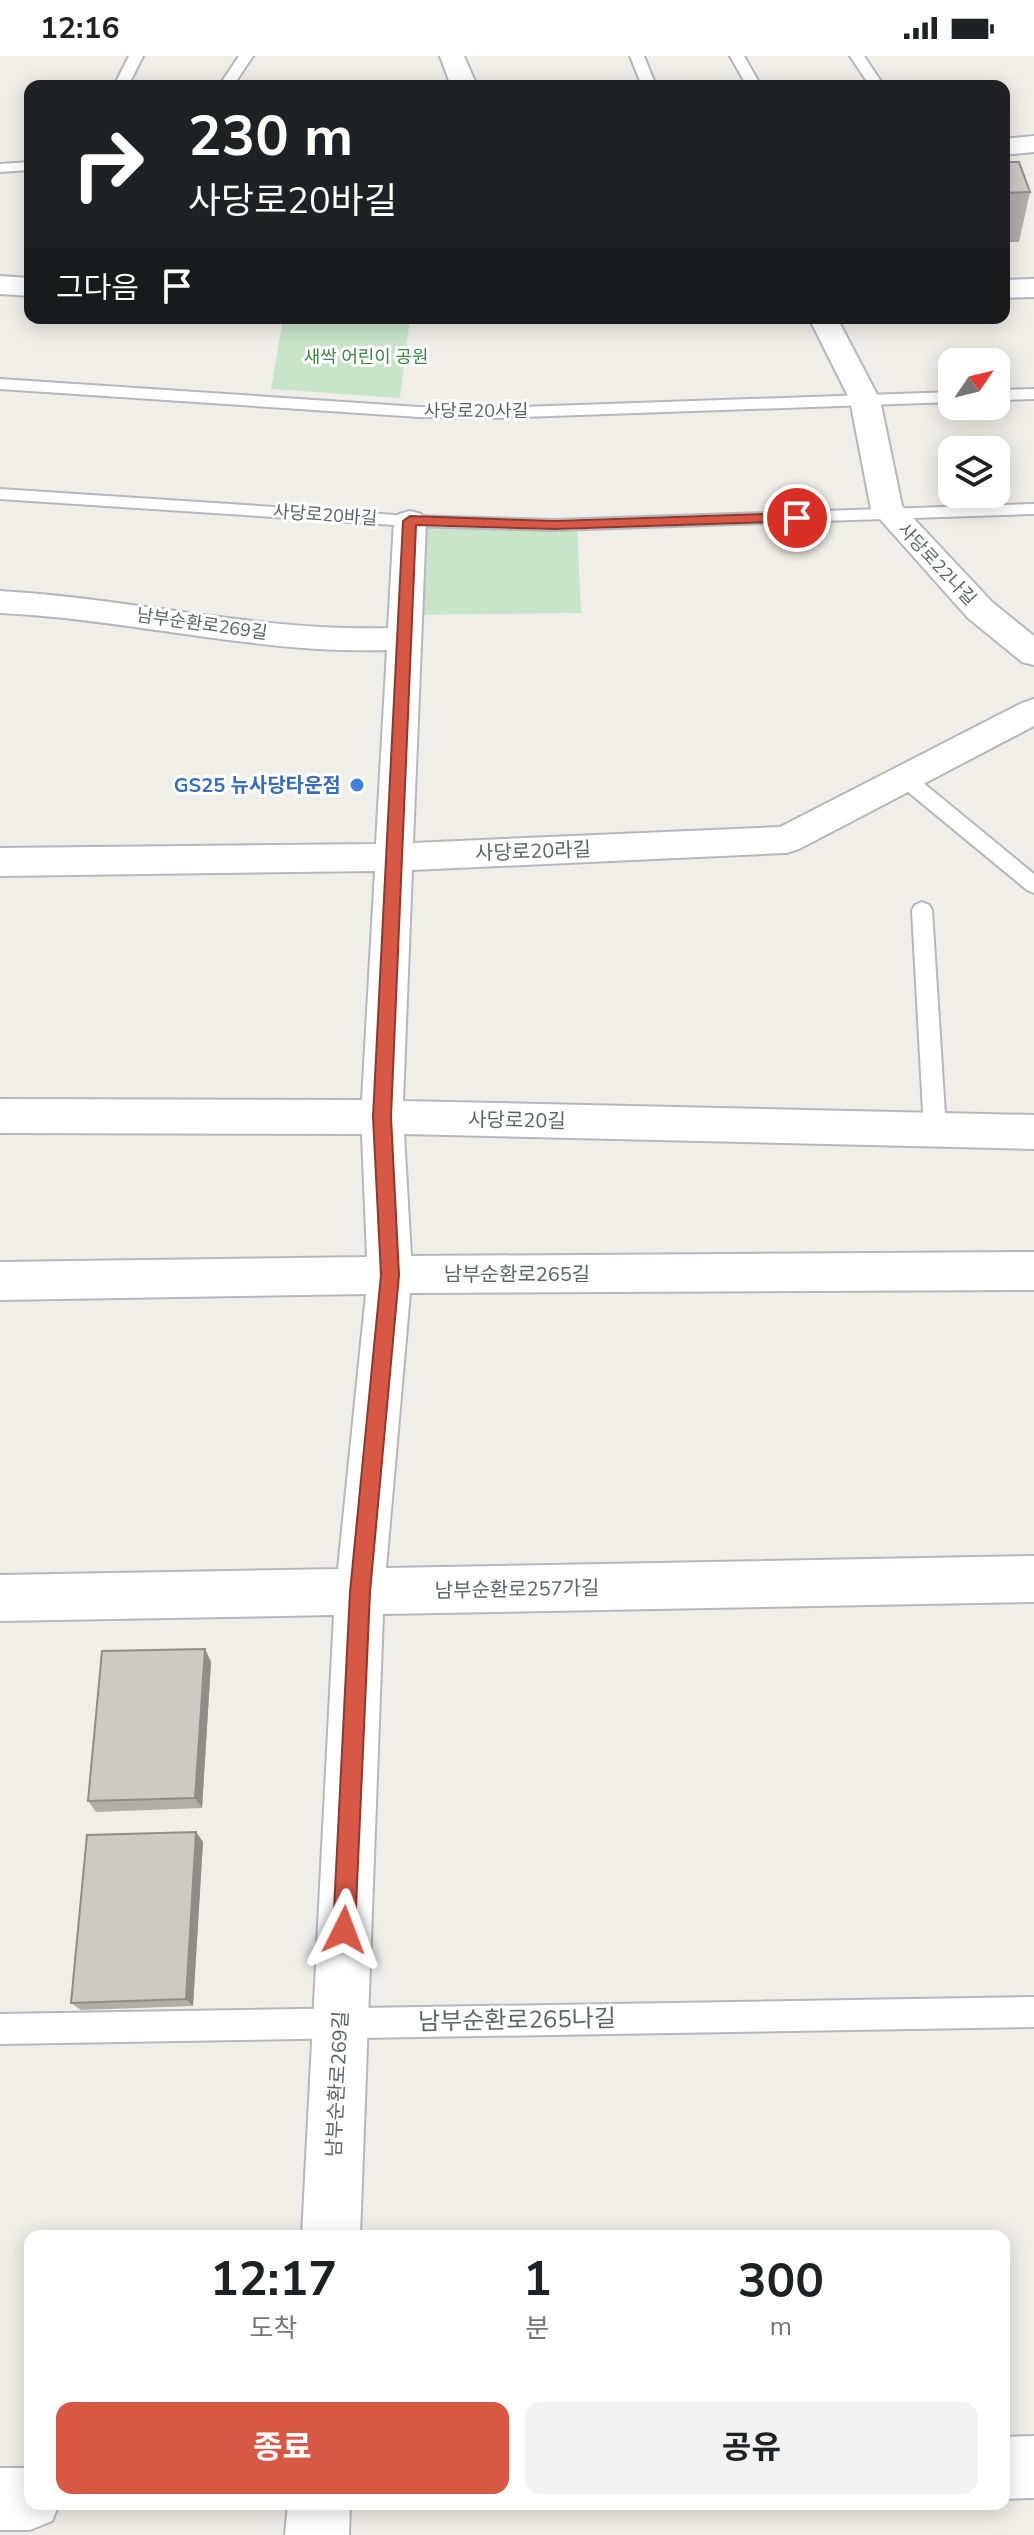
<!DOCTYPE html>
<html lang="ko">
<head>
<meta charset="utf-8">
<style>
  body { margin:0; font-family:"Nunito Sans","Noto Sans KR",sans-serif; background:#f2f2f2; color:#202124; height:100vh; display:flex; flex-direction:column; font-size:30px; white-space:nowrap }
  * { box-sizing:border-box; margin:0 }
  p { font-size:26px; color:#757577 }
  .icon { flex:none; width:44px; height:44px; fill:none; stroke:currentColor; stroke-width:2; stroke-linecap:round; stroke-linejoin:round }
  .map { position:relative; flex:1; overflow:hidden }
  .sheet { position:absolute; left:24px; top:2174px; width:986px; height:280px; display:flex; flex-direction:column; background:#fff; border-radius:16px; box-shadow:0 4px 20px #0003 }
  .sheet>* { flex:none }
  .top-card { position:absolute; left:24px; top:24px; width:986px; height:244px; border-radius:16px; box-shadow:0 4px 20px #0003; background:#202124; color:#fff; overflow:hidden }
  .needle { width:52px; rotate:55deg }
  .tools { position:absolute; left:938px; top:292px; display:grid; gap:16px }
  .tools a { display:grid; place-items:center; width:72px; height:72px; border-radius:16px; background:#fff; box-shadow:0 4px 20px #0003; font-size:40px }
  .pin { position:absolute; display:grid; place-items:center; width:68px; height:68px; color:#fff; margin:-34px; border:4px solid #fff; border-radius:50%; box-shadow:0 2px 8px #0007 }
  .me { position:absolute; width:88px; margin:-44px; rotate:3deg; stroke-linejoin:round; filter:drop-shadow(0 0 6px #0008) }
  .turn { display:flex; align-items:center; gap:28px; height:168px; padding:0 32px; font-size:36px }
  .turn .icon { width:104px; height:104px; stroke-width:2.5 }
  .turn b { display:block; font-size:56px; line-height:68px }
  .then { display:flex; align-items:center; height:76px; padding:0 32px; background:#0003; gap:16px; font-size:30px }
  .eta { display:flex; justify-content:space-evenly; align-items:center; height:136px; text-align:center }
  .eta b { font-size:48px; font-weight:700; line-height:56px }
  .action { display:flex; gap:16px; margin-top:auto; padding:16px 32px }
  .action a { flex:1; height:92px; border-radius:16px; background:#d85846; color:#fff; font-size:32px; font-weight:700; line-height:92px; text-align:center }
  .action a+a { background:#f2f2f2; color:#202124 }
  .status { display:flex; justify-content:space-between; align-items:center; height:56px; padding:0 40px; background:#fff; direction:ltr }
  .status svg { height:22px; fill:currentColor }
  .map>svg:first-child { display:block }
  .green { fill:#c8e4c9 }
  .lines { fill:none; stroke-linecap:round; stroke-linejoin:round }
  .lane-casing { stroke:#b5b7bb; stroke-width:4 }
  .street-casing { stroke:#b5b7bb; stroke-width:4 }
  .lane { fill:#fff; fill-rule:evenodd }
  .street { fill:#fff; fill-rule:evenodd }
  .wall { fill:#afaea9 }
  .shaded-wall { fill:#8f8d8a }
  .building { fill:#cccac5; stroke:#8f8d8a; stroke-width:2 }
  .route { fill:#d85846; stroke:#8c392e; stroke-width:2 }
  .shop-dot { fill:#3f7fe0; stroke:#fff; stroke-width:3 }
  .labels { text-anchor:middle; stroke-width:6; stroke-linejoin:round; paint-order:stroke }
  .far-park-label { font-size:18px; fill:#408546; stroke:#fff }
  .far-street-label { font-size:18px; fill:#5f6267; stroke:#fff }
  .shop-label { font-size:20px; font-weight:bold; fill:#366cbe; stroke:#fff; text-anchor:end }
  .street-label { font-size:20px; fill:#5f6267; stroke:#fff }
  .near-street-label { font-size:24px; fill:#5f6267; stroke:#fff }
</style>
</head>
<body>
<div class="status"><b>12:16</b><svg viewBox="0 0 49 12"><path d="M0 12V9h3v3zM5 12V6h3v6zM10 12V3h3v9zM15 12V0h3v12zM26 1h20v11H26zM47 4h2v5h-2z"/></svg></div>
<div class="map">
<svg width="1034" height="2479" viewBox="0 0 1034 2479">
  <rect width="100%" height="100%" fill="#f0eee8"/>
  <!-- green -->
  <path class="green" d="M283,262H410L400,342L271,333Z
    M410,465L577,468L581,557L405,559Z"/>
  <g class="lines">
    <defs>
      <path id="lane" d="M129,0H143L128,30H114Z
        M239,0H253L233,30H219Z
        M630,0H644L656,30H642Z
        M730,0H744L761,30H747Z
        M850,0H864L884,30H870Z
        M30,106V114L0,116V108Z
        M0,323L419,351L497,352L952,336V346L497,362L419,361L0,333Z
        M1034,333V343L996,344V334Z
        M0,433L410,460L555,464L1034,448V458L555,474L410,470L0,443Z
        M903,714L910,716L1034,818V837L1027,834L896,726L893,721Z
        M922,846L929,849L932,854L946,1074L943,1080L935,1083L927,1080L924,1074L912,854L915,849Z
        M1034,1941V1971L0,1988V1958Z"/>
      <path id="street" d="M440,0H464L477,30H451Z
        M1034,80V96L1004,99V83Z
        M0,220L30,222V240L0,238Z
        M1034,223V241L1004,242V224Z
        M809,262H837L880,344L902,450L992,546L1034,580V609L1022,606L968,562L871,453L850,344Z
        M410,455L421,458L426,465L413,787L780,771L1022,647L1034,643V670L799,793L786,797L412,814L403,1045L1034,1059V1093L404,1078L411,1200L1034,1196V1234L410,1237L386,1512L1034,1500V1546L383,1558L360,2180H302L334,1559L0,1565V1519L338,1513L366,1238L0,1244V1206L367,1201L362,1078L0,1077V1043L362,1044L375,815L0,820V792L376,788L387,594C256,598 130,563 0,557V535C130,542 257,576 388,572L394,465L399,458Z
        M1034,2380V2442L1004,2443V2381Z
        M0,2412H30V2448H59L52,2465L30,2474H0Z
        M288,2448H350L349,2479H285Z"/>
    </defs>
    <!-- lane casing -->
    <use href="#lane" class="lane-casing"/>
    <!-- street casing -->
    <use href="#street" class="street-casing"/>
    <!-- lane -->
    <use href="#lane" class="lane"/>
    <!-- street -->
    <use href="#street" class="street"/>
  </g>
  <!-- wall -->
  <path class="wall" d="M1004,106L1030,136L1019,186H1004Z
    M205,1593L211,1606L202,1752L96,1756L88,1745Z
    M196,1776L203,1786L193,1950L81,1954L71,1947Z"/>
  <!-- shaded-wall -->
  <path class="shaded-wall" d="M205,1593L211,1606L202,1752L195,1742Z
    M196,1776L203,1786L193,1950L186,1943Z"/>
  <!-- building -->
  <path class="building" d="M1004,106H1019L1030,136L1004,137Z
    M205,1593L195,1742L88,1745L102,1595Z
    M196,1776L186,1943L71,1947L87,1779Z"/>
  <!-- route -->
  <path class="route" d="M797,457L804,462L802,465L555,473L416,469L391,1061L399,1219L370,1536L355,1874L352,1882L344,1886L336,1882L333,1874L350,1536L381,1219L373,1061L403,465L410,460L555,465Z"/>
  <!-- markers -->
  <circle class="shop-dot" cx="357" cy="729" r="8"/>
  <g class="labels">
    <!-- far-park labels -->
    <g class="far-park-label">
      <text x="366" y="307">새싹 어린이 공원</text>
    </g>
    <!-- far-street labels -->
    <g class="far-street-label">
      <text x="476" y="361">사당로20사길</text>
      <text transform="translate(325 459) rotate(4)" y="6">사당로20바길</text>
      <text transform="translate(937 508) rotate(47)" y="6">사당로22나길</text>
      <text transform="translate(202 568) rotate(8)" y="6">남부순환로269길</text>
    </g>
    <!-- shop labels -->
    <g class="shop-label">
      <text x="341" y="736">GS25 뉴사당타운점</text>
    </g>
    <!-- street labels -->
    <g class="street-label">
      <text transform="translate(533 795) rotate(-2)" y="7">사당로20라길</text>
      <text transform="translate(517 1064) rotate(1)" y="7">사당로20길</text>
      <text x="517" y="1225">남부순환로265길</text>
      <text transform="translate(517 1533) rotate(-1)" y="7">남부순환로257가길</text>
      <text transform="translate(337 2028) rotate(-87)" y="7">남부순환로269길</text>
    </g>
    <!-- near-street labels -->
    <g class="near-street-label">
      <text transform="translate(517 1964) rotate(-1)" y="8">남부순환로265나길</text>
    </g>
  </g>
</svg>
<div class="tools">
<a><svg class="needle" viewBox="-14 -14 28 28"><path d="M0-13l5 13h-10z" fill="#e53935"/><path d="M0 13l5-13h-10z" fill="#757577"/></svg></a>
<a><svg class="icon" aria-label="layers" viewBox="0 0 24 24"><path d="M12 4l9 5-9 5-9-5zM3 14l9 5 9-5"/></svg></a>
</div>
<div class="pin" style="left:797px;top:462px;background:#d93025"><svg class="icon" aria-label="arrive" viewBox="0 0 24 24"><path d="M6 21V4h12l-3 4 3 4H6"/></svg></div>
<svg class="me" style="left:344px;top:1874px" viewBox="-20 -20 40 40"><path d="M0-17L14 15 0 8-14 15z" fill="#d85846" stroke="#fff" stroke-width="4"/></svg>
<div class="top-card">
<div class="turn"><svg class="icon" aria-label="right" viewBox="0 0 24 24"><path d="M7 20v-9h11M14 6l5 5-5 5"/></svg><div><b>230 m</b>사당로20바길</div></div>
<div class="then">그다음<svg class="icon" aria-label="arrive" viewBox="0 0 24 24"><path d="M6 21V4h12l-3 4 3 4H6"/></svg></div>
</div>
<section class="sheet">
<div class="eta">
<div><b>12:17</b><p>도착</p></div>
<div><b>1</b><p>분</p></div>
<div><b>300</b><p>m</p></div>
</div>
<div class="action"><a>종료</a><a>공유</a></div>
</section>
</div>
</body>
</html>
